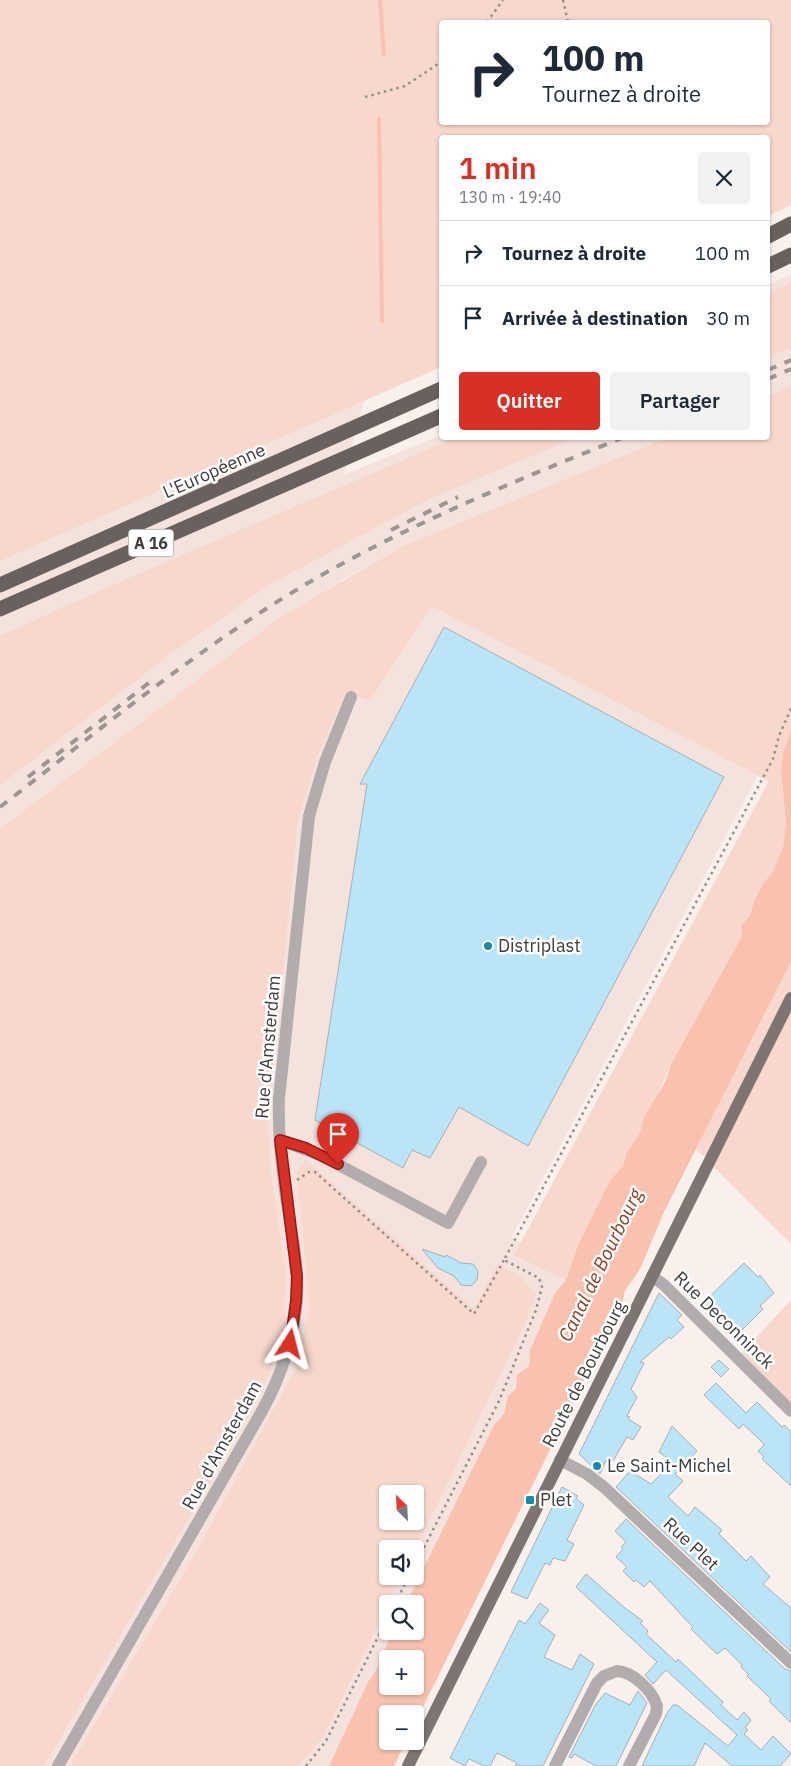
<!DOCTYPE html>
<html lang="fr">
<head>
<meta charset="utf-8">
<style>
  body { margin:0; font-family:"IBM Plex Sans",sans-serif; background:#f2f2f3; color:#1f2937; height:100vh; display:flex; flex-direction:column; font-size:19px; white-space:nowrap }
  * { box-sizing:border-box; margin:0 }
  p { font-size:16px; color:#747a83 }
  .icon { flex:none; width:28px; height:28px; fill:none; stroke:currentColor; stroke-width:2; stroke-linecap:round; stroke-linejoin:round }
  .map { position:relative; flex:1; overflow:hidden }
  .sheet { position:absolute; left:439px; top:135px; width:331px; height:305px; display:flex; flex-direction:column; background:#fff; border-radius:5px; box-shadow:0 1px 4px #0004 }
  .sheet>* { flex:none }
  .guide { position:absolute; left:439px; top:20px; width:331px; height:105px; border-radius:5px; box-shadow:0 1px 4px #0004; background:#fff; color:#1f2937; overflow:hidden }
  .needle { width:32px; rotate:336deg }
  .buttons { position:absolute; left:379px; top:1485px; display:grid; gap:10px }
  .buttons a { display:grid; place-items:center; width:45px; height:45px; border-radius:5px; background:#fff; box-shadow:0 1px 4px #0004; font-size:25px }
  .pin { position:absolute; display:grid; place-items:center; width:42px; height:42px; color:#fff; margin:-51px -21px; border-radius:50% 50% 50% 0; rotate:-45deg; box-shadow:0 0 5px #0007 }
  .pin .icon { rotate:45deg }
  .me { position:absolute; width:55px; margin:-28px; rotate:9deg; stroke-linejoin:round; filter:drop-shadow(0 0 4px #0008) }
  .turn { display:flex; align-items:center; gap:18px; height:105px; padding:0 20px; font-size:22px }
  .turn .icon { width:65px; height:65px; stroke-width:2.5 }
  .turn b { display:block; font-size:35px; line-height:42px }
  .round { display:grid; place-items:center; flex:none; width:52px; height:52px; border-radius:5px; background:#f2f2f3 }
  .summary { display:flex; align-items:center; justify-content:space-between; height:85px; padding:0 20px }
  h1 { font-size:30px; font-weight:600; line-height:38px; color:#d93025 }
  .cta { display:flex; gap:10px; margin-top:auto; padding:10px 20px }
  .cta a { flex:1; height:58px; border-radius:5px; background:#d93025; color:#fff; font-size:20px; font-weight:600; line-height:58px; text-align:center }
  .cta a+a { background:#f2f2f3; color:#1f2937 }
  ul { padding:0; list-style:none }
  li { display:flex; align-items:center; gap:15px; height:65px; padding:0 20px; border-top:1px solid #e0e1e3 }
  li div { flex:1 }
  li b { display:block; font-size:19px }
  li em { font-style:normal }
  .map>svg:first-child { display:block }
  .built { fill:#f4e2dc; fill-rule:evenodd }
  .green { fill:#f8d7cc; fill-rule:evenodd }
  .water { fill:#f8c2af; fill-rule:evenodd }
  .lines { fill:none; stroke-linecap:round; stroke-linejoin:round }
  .stream { stroke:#f8c2af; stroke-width:4 }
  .building { fill:#bae5f7; stroke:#a7b0b4 }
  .path { stroke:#958e8b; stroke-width:2.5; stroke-dasharray:2.5 4; stroke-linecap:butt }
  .minor { stroke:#b2adac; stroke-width:12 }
  .major { stroke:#7d7572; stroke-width:12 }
  .highway { stroke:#6a615e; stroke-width:15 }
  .rail { stroke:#9c9592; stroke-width:4; stroke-dasharray:9 9; stroke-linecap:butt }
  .route-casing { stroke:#8d1f18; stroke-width:12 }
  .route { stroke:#d93025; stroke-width:9 }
  .poi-dot { fill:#158aae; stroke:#fefffe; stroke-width:2 }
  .labels { text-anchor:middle; stroke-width:5; stroke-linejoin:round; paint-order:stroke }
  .shield { fill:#fefffe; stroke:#797675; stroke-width:1 }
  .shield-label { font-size:16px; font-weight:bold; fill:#403c3a }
  .street-label { font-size:18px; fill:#403c3a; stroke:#fefffe }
  .poi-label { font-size:18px; fill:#403c3a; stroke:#fefffe; text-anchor:start }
  .water-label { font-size:19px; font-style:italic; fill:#8b3d20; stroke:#fefffe }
</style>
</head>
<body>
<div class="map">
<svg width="791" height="1766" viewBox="0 0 791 1766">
  <rect width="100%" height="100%" fill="#f9efeb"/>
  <!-- built -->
  <path class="built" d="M791,274V386L768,396V285Z
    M364,400L344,475L441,435V438H666L403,546L339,582L370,701L431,606L758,775L511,1238L570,1266L566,1280L555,1293L530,1350L529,1366L517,1375L516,1389L509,1396L504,1414L494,1425L406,1604H388V1631H393L384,1651L383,1660L368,1682L329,1766H0V561ZM388,1494H415V1521H388ZM388,1549H415V1576H388Z"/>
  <!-- green -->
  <path class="green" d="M0,0H791V205L768,216V138H441V367L0,561ZM768,22V122H441V22Z
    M791,283V348L768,357V294Z
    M791,386V730L783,753L781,769L786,823L783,848L773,871L763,884L754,901L750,916L741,930L742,936L671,1064L641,1131L627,1152L623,1166L610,1180L578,1245L566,1280L514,1255L769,781L431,606L370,701L346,691L318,755L298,819L268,1127L271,1176L286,1273L283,1329L270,1371L249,1415L44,1766H0V829L281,617L403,546L666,438H768V396Z
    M454,438H575L429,499L267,586L169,655L0,785V636C150,567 303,504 454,438Z
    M791,962V1244L696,1149Z
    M306,1160L474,1309L498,1264L520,1276L536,1294L525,1324L415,1550L388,1549V1576H402L323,1737L298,1766H70L197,1551L296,1368L310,1307L297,1173ZM388,1494H415V1521H388Z
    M791,1300V1403L742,1353Z"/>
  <!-- water -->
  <path class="water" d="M791,730V962L664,1212L640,1269L625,1291L622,1304L415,1723V1714H388V1741H406L394,1766H329L368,1682L383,1660L384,1651L393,1631H415V1604H406L494,1425L504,1414L508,1396L516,1389L517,1375L529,1366L530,1350L555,1293L566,1280L578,1245L610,1180L623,1166L627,1152L641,1131L644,1117L665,1082L671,1064L742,936L741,926L750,916L754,901L763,884L773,871L783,848L786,823L781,769L783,753ZM388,1659H415V1686H388Z"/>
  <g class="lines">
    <!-- stream -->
    <path class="stream" d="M380,0L384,55
      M379,119L382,321"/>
  </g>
  <!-- building -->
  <path class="building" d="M444,627L724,777L528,1146L459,1107L430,1158L412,1150L403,1168L315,1120L367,784H360Z
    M422,1249L445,1257L446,1255L461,1263L473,1264L478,1271L477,1280L471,1286L461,1285L454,1276L438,1268Z
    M744,1263L758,1277L760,1275L774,1293L760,1306L763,1309L736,1336L703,1303Z
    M659,1293L682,1315L677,1320L684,1327L671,1339L669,1337L640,1362L644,1363L631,1389L637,1397L627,1416L630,1417L628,1419L641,1427L633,1440L627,1437L613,1461L607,1458L600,1474L579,1454Z
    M719,1360L729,1369L721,1377L711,1367Z
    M716,1383L746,1413L757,1402L782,1427L784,1425L791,1432V1486L762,1459L764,1457L758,1451L764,1445L763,1443L743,1424L739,1429L737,1427L704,1395Z
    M672,1426L697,1451L675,1474L683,1481L668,1497L688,1516L695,1507L722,1530L719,1534L746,1561L751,1556L770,1577L763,1584L791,1608V1652L616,1487L630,1471L651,1484L673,1462L659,1452Z
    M562,1487L578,1496L576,1498L584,1505L567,1540L574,1544L565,1561L553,1558L550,1565L545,1563L527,1599L511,1592Z
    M626,1519L785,1669L791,1671V1723L769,1701L771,1699L747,1676L749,1675L741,1667L742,1665L725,1648L717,1654L691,1629L693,1627L689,1623L650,1581L644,1587L636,1580L634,1582L623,1571L627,1567L616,1557L623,1549L621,1547L626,1542L615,1531Z
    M586,1574L625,1608L643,1621L640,1623L648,1631L646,1634L676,1662L678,1659L723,1702L721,1705L737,1720L744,1712L751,1720L745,1728L748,1730L744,1734L761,1750L773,1736L791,1754L780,1766H732L705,1743L694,1766H642L667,1713L673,1705H677L728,1746L737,1735L666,1670L653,1684L645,1675L657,1662L576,1587Z
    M540,1603L549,1610L539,1623L555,1635L544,1657L572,1670L580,1654L594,1664L543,1766H515L517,1763L497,1753L490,1766H484L469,1759L465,1766L450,1758L519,1620L525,1624Z
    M638,1691L647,1703L616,1766H596L574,1754L572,1758L569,1757L596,1704L605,1693L630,1705Z"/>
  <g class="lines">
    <!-- path -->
    <path class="path" d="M563,0L568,22
      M487,22L503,0
      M365,97L405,86L441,62
      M297,1180L309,1172H315L474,1314L504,1260
      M415,1565L499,1401L536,1310L542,1287L539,1278L504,1260L773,759L779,736L791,708
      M395,1604L409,1576
      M306,1766L326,1741L388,1617"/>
    <!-- minor -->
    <path class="minor" d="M280,1140L322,1156L448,1223L481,1162
      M652,1276L664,1285L791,1411
      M560,1460L587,1474L605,1488L791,1663
      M58,1766L262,1411C281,1376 294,1340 297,1299C299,1265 291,1230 286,1197C281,1164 278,1131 279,1098L309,816L325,762L351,697
      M555,1766L597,1683L604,1676L617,1671C633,1672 652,1690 657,1706L656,1714L629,1766"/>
    <!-- major -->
    <path class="major" d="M408,1766L791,998"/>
    <!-- highway -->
    <path class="highway" d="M768,236L791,224
      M768,266L791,255
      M0,585L441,389
      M0,609L441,416"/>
    <!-- rail -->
    <path class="rail" d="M768,370L791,360
      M768,379L791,369
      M391,530L458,497
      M28,777L150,682
      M0,807C106,725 210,638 327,572C422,519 522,478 622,438"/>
  </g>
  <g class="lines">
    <defs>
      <path id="route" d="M290,1344L296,1301L297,1277L280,1140L306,1148L338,1164"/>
    </defs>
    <!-- route casing -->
    <use href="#route" class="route-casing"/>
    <!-- route -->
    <use href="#route" class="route"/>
  </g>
  <!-- markers -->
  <g class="poi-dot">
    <circle cx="488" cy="946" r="5"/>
    <circle cx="597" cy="1466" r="5"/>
    <rect x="525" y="1495" width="10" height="10" rx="2.5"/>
  </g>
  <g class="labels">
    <!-- shield labels -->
    <rect class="shield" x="128.5" y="529.5" width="45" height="27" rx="4"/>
    <g class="shield-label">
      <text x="151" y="549">A 16</text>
    </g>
    <!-- street labels -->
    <g class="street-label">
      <text transform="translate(214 471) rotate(-24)" y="6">L'Européenne</text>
      <text transform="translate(268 1047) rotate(-85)" y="6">Rue d'Amsterdam</text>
      <text transform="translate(724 1320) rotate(44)" y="6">Rue Deconninck</text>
      <text transform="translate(584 1374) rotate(-63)" y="6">Route de Bourbourg</text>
      <text transform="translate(222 1445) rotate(-61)" y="6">Rue d'Amsterdam</text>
      <text transform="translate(691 1544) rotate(43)" y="6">Rue Plet</text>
    </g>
    <!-- poi labels -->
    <g class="poi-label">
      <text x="498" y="952">Distriplast</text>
      <text x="607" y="1472">Le Saint-Michel</text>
      <text x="540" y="1506">Plet</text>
    </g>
    <!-- water labels -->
    <g class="water-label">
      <text transform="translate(600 1265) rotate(-64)" y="7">Canal de Bourbourg</text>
    </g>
  </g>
</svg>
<div class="buttons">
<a><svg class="needle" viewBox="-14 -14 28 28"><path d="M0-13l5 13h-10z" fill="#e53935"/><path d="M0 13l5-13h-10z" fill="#747a83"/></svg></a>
<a><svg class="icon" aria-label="sound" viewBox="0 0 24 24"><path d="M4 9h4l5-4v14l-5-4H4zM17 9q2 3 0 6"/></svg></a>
<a><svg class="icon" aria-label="search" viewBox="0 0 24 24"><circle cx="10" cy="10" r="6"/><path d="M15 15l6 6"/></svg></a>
<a>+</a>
<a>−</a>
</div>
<div class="pin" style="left:338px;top:1164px;background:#d93025"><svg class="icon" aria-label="arrive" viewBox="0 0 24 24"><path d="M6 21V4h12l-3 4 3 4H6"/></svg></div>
<svg class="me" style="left:290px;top:1344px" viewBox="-20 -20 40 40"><path d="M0-17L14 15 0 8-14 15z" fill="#d93025" stroke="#fff" stroke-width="4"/></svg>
<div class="guide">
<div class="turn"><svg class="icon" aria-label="right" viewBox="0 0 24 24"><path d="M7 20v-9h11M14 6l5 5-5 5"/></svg><div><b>100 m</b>Tournez à droite</div></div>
</div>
<section class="sheet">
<div class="summary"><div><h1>1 min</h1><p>130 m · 19:40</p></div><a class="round"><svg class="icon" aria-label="close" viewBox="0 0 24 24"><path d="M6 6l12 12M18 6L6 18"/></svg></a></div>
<ul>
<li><svg class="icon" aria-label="right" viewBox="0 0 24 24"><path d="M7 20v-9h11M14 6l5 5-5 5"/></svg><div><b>Tournez à droite</b></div><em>100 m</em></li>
<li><svg class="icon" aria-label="arrive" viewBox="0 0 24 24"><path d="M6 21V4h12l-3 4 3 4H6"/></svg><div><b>Arrivée à destination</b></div><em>30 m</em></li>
</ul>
<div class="cta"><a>Quitter</a><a>Partager</a></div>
</section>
</div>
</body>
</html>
